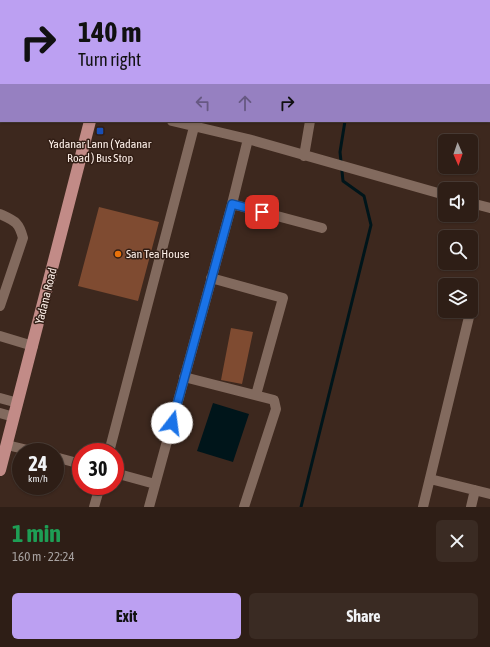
<!DOCTYPE html>
<html lang="en">
<head>
<meta charset="utf-8">
<style>
  body { margin:0; font-family:"Asap Condensed",sans-serif; background:#3a2b23; color:#f1f3f6; height:100vh; display:flex; flex-direction:column; font-size:15px; white-space:nowrap }
  * { box-sizing:border-box; margin:0 }
  p { font-size:13px; color:#a7a2a1 }
  .icon { flex:none; width:22px; height:22px; fill:none; stroke:currentColor; stroke-width:2; stroke-linecap:round; stroke-linejoin:round }
  .map { position:relative; height:507px; overflow:hidden }
  .drawer { display:flex; flex-direction:column; background:#2e1e16; flex:1 }
  .drawer>* { flex:none }
  .banner { position:absolute; left:0px; top:0px; width:490px; height:122px; box-shadow:0 1px 3px #0004,0 0 0 1px #493c35; background:#bca0f2; color:#111; overflow:hidden }
  .needle { width:26px; rotate:178deg }
  .tools { position:absolute; left:438px; top:134px; display:grid; gap:8px }
  .tools a { display:grid; place-items:center; width:40px; height:40px; border-radius:6px; background:#2e1e16; box-shadow:0 1px 3px #0004,0 0 0 1px #493c35; font-size:20px }
  .speed { position:absolute; left:12px; top:443px; display:flex; gap:8px; font-size:20px; font-weight:700; text-align:center }
  .speed>* { display:grid; place-content:center; width:52px; height:52px; border-radius:50%; background:#2e1e16; box-shadow:0 1px 3px #0004,0 0 0 1px #493c35; line-height:1 }
  .speed small { font-size:10px; font-weight:400 }
  .speed .limit { border:6px solid #d22; background:#fff; color:#111 }
  .pin { position:absolute; display:grid; place-items:center; width:34px; height:34px; color:#fff; margin:-17px; border-radius:8px; box-shadow:0 2px 6px #0006 }
  .me { position:absolute; width:44px; margin:-22px; rotate:15deg; stroke-linejoin:round; filter:drop-shadow(0 0 3px #0008) }
  .turn { display:flex; align-items:center; gap:14px; height:84px; padding:0 12px; font-size:18px }
  .turn .icon { width:52px; height:52px; stroke-width:2.5 }
  .turn b { display:block; font-size:28px; line-height:34px }
  .lanes { display:flex; align-items:center; height:38px; padding:0 12px; background:#0003; justify-content:center; gap:20px; direction:ltr }
  .lanes .off { opacity:.35 }
  .round { display:grid; place-items:center; flex:none; width:42px; height:42px; border-radius:6px; background:#3a2b23 }
  .head { display:flex; align-items:center; justify-content:space-between; height:68px; padding:0 12px }
  h1 { font-size:24px; font-weight:700; line-height:30px; color:#1e9e55 }
  .primary-button { display:flex; gap:8px; margin-top:auto; padding:8px 12px }
  .primary-button a { flex:1; height:46px; border-radius:6px; background:#bca0f2; color:#111; font-size:16px; font-weight:700; line-height:46px; text-align:center }
  .primary-button a+a { background:#3a2b23; color:#f1f3f6 }
  .map>svg:first-child { display:block }
  .water { fill:#00151a }
  .lines { fill:none; stroke-linecap:round; stroke-linejoin:round }
  .stream { stroke:#00151a; stroke-width:3 }
  .building { fill:#7f4b31 }
  .minor { stroke:#826a5e; stroke-width:10 }
  .major { stroke:#c28b87; stroke-width:12 }
  .route-casing { stroke:#114b97; stroke-width:10 }
  .route { stroke:#1a73e8; stroke-width:7 }
  .transit-dot { fill:#1a4fb4; stroke:#321e15; stroke-width:1.5 }
  .food-dot { fill:#e8710a; stroke:#321e15; stroke-width:1.5 }
  .labels { text-anchor:middle; stroke-width:3; stroke-linejoin:round; paint-order:stroke }
  .poi-label { font-size:12px; fill:#fceee7; stroke:#321e15 }
  .street-label { font-size:12px; fill:#fceee7; stroke:#321e15 }
</style>
</head>
<body>
<div class="map">
<svg width="490" height="507" viewBox="0 0 490 507">
  <rect width="100%" height="100%" fill="#3d281e"/>
  <!-- water -->
  <path class="water" d="M213,403L249,414L233,462L197,451Z"/>
  <g class="lines">
    <!-- stream -->
    <path class="stream" d="M447,1L448,0
      M301,507L371,225L364,196L343,181L340,152L345,121"/>
  </g>
  <!-- building -->
  <path class="building" d="M99,207L159,222L138,301L78,286Z
    M231,328L253,332L242,384L221,380Z"/>
  <g class="lines">
    <!-- minor -->
    <path class="minor" d="M210,0L215,1
      M240,1L241,0
      M402,1L403,0
      M0,75L1,76
      M172,121L248,139L445,195
      M304,156L310,121
      M471,203L490,208
      M232,204L322,228
      M0,214C15,221 19,222 23,238L0,306
      M211,278L283,298L256,395
      M0,336L33,346
      M184,377L274,400L276,409L244,507
      M0,398L18,403
      M0,413L14,417
      M7,445L36,452
      M109,452L194,127
      M55,457L81,464
      M115,473L155,484
      M430,479L490,494
      M94,507L100,486
      M149,507L232,204L248,139
      M423,507L469,317
      M471,507L475,490"/>
    <!-- major -->
    <path class="major" d="M127,1L128,0
      M0,470L90,121"/>
  </g>
  <g class="lines">
    <defs>
      <path id="route" d="M172,423L232,204L262,212"/>
    </defs>
    <!-- route casing -->
    <use href="#route" class="route-casing"/>
    <!-- route -->
    <use href="#route" class="route"/>
  </g>
  <!-- markers -->
  <rect class="transit-dot" x="96" y="127" width="8" height="8" rx="2"/>
  <circle class="food-dot" cx="118" cy="254" r="4"/>
  <g class="labels">
    <!-- poi labels -->
    <g class="poi-label">
      <text x="100" y="148">Yadanar Lann ( Yadanar<tspan x="100" dy="14">Road ) Bus Stop</tspan></text>
      <text x="126" y="258" text-anchor="start">San Tea House</text>
    </g>
    <!-- street labels -->
    <g class="street-label">
      <text transform="translate(46 296) rotate(-76)" y="4">Yadana Road</text>
    </g>
  </g>
</svg>
<div class="tools">
<a><svg class="needle" viewBox="-14 -14 28 28"><path d="M0-13l5 13h-10z" fill="#e53935"/><path d="M0 13l5-13h-10z" fill="#a7a2a1"/></svg></a>
<a><svg class="icon" aria-label="sound" viewBox="0 0 24 24"><path d="M4 9h4l5-4v14l-5-4H4zM17 9q2 3 0 6"/></svg></a>
<a><svg class="icon" aria-label="search" viewBox="0 0 24 24"><circle cx="10" cy="10" r="6"/><path d="M15 15l6 6"/></svg></a>
<a><svg class="icon" aria-label="layers" viewBox="0 0 24 24"><path d="M12 4l9 5-9 5-9-5zM3 14l9 5 9-5"/></svg></a>
</div>
<div class="speed"><div>24<small>km/h</small></div><div class="limit">30</div></div>
<div class="pin" style="left:262px;top:212px;background:#d93025"><svg class="icon" aria-label="arrive" viewBox="0 0 24 24"><path d="M6 21V4h12l-3 4 3 4H6"/></svg></div>
<svg class="me" style="left:172px;top:423px" viewBox="-20 -20 40 40"><circle r="19" fill="#fff"/><path d="M0-13L10 11 0 6-10 11z" fill="#1a73e8"/></svg>
<div class="banner">
<div class="turn"><svg class="icon" aria-label="right" viewBox="0 0 24 24"><path d="M7 20v-9h11M14 6l5 5-5 5"/></svg><div><b>140 m</b>Turn right</div></div>
<div class="lanes"><svg class="icon off" aria-label="left" viewBox="0 0 24 24"><path d="M17 20v-9H6M10 6l-5 5 5 5"/></svg><svg class="icon off" aria-label="ahead" viewBox="0 0 24 24"><path d="M12 20V5M6 11l6-6 6 6"/></svg><svg class="icon" aria-label="right" viewBox="0 0 24 24"><path d="M7 20v-9h11M14 6l5 5-5 5"/></svg></div>
</div>
</div>
<section class="drawer">
<div class="head"><div><h1>1 min</h1><p>160 m · 22:24</p></div><a class="round"><svg class="icon" aria-label="close" viewBox="0 0 24 24"><path d="M6 6l12 12M18 6L6 18"/></svg></a></div>
<div class="primary-button"><a>Exit</a><a>Share</a></div>
</section>
</body>
</html>
